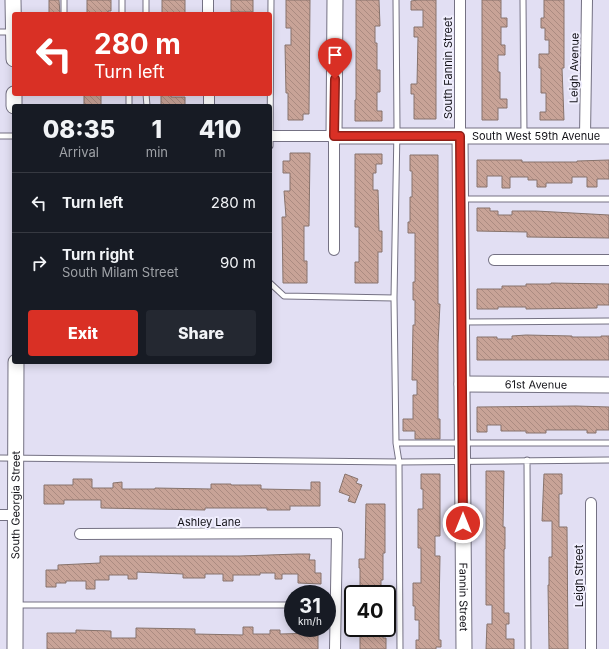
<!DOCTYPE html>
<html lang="en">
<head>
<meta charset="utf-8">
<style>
  body { margin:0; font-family:Inter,sans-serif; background:#242831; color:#f1f3f6; height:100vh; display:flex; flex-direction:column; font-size:15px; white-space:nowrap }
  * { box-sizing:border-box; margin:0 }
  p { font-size:13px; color:#9ea1a6 }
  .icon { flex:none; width:22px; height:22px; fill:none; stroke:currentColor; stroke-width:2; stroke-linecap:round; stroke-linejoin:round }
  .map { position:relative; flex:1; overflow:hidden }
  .side { position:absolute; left:12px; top:104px; width:260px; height:260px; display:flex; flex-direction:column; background:#171b24; border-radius:4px; box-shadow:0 2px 10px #0003 }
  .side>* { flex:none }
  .top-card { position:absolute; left:12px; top:12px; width:260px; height:84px; border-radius:4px; box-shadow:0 2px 10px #0003; background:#d93025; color:#fff; overflow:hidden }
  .speed { position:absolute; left:284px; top:585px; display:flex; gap:8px; font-size:20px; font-weight:700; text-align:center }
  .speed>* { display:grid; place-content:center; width:52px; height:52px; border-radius:50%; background:#171b24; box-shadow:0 2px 10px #0003; line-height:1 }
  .speed small { font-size:10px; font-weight:400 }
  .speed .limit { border:2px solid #111; border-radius:6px; background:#fff; color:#111 }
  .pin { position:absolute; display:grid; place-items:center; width:34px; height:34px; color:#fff; margin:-41px -17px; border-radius:50% 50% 50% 0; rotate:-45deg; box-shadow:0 0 4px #0007 }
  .pin .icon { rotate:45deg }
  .me { position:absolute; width:44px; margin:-22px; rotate:0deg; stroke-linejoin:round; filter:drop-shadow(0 0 3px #0008) }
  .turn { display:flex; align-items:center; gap:14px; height:84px; padding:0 16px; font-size:18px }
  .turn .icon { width:52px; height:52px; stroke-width:2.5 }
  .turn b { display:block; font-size:28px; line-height:34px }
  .eta { display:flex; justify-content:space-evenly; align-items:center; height:68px; text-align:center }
  .eta b { font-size:24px; font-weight:800; line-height:28px }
  .action { display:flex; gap:8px; margin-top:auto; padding:8px 16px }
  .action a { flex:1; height:46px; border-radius:4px; background:#d93025; color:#fff; font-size:16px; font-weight:800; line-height:46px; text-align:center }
  .action a+a { background:#242831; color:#f1f3f6 }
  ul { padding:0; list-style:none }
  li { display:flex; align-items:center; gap:12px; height:60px; padding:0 16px; border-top:1px solid #363941 }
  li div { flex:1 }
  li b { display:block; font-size:15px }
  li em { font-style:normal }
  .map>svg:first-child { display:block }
  .building { fill:url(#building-back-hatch); stroke:#87736c }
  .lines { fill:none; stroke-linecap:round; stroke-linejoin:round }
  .lane-casing { stroke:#747183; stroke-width:7 }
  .street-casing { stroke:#747183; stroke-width:12 }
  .secondary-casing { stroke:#747183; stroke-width:17 }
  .lane { stroke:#fff; stroke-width:5 }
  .street { stroke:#fff; stroke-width:10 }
  .secondary { stroke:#fff; stroke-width:15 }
  .route-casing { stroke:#8d1f18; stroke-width:10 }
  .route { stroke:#d93025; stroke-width:7 }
  .labels { text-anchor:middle; stroke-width:4; stroke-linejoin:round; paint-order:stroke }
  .street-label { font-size:11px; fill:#131218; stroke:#efedfd }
</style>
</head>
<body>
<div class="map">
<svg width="609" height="649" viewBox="0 0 609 649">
  <defs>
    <pattern id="building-back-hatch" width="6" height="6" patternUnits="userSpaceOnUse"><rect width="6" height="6" fill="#c8a397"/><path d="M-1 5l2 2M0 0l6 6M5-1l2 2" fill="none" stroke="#ab8b81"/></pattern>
  </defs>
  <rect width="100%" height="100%" fill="#e2dff3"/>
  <!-- building -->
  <path class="building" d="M49,0H59L60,14H49Z
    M87,0H111V11H108V14H87Z
    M162,0H185V13H162Z
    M231,0H253V12H231Z
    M286,0H310L309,114H303V120H288V93H286L285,45H291V28H286Z
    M356,0H379L380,26H375V43H377V70H380V92H377V111H382V121H355V100H356Z
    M418,0H436V119H414V94H411V84H417L418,37H414V27H423V10H411V1Z
    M482,0H501V18H507V27H501V45H505V55H498V72H500V99H507V108H498V120H482Z
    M544,0H564V68H562L564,120H540V112H546V93H541V68H539V54H549V40H545V28H541V18H544Z
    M84,94H101V106H84Z
    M161,94H171V97H185V106H161Z
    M290,153H310L309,226H304V261H307V283H283L282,217H286L284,191H290V173H283V161H290Z
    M355,154H382V164H376V173H373V190H378L379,231H382V252H378V283H355V262H359V227H355Z
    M410,155H438V304H440L438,344V419H440V439H415V431H403V419H413V395H417V380H412L413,325H415V300H413V282H415V233H408V222H410V197H412V171H410Z
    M477,160H522V162H577V161L609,160V179H597V187H587V177H572V183H546V187H537V180H528V177H510V188H502V176H487V187H477Z
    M477,208H490V211H498V215H512V211H536L609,215V238L527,237V232L477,231Z
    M551,283L609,284V305H597V308L526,309V307H498V309H477V289H502V286H526V284H551Z
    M526,335L572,336V337H601V336H609V360H477V337H497V339H512V336Z
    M576,406L609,407V430H596V433H587V430H546V433H526V431H501V425H487V432H477V407Z
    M486,471H504L503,527H505V549H504V613H509V624H506V639H514V649H486L487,624H492V605H486Z
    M345,474L358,479L356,483L362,485L355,503L348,501L350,496L339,492Z
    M421,474H440V536H435V556H440L439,611V640H441V647H436V649H416V640H419V620H415V606H413V583H421V548H418V509H423V489H421Z
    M544,474H562V494H559V527H567L568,649H549L548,585H549V557H552V521H542Z
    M73,479H92V488H113V483L122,482V489H155V488L211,489V484H231V485H261V489L311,490V482H320V506H290V510H267V508H205V510L101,508V500H64V504H44V485H73Z
    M366,504H385V553H383V580H381V594H359V586H360V568H359V559H365Z
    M298,554H310L309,560H315V573H321V584L298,583V574H282V579H275V573H260V575H233V581H223V574H205V578H183V574L137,572V579H128V575H109V580H95V589H86V581H66V583H56V587H46V570H58V565L100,563V556H240Z
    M243,627H253V634H270V630H280V634L318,633V649H47V633H76V630L111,631V638H136V628L195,629V634L243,635Z
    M360,628H383V638H386V649H360Z"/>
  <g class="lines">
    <defs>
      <path id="lane" d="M64,0V14
        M122,0V14
        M146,0V14
        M396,0L397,128L394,298L396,443L399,462L400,649
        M523,0L524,135
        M0,32H13
        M146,94L147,106
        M129,106V94
        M0,136H14
        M270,146L271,0
        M462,199H609
        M270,283L284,296L394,298
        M463,322L609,321
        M396,443H609
        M0,458L399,462L609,460
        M527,460L528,649
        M16,605H293"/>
      <path id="street" d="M208,0V14
        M460,0V136
        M209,94V106
        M270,136H334V250
        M585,136L587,0
        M494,260H609
        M0,515H16
        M80,534L337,533L335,649
        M591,649V503"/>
      <g id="secondary">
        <path d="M13,0L14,59"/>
        <path id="s1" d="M335,0L334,136H609"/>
        <path d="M14,94V106"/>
        <path id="s2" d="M460,136L464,649"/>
        <path id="s3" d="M462,384L609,385"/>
        <path id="s4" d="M15,649L16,362"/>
      </g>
    </defs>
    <!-- lane casing -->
    <use href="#lane" class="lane-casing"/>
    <!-- street casing -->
    <use href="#street" class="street-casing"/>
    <!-- secondary casing -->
    <use href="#secondary" class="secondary-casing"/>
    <!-- lane -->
    <use href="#lane" class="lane"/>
    <!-- street -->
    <use href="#street" class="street"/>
    <!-- secondary -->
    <use href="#secondary" class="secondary"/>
  </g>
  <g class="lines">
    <defs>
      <path id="route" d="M335,79L334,136H460L463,523"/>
    </defs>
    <!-- route casing -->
    <use href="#route" class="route-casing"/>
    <!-- route -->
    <use href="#route" class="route"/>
  </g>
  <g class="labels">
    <!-- street labels -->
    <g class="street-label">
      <text transform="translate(448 68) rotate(-90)" y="4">South Fannin Street</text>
      <text transform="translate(574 68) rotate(-89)" y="4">Leigh Avenue</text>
      <text dy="4" stroke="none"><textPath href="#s1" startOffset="338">South West 59th Avenue</textPath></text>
      <text dy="4" stroke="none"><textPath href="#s3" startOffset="74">61st Avenue</textPath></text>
      <text dy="4" stroke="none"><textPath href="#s4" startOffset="144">South Georgia Street</textPath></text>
      <text x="209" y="526">Ashley Lane</text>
      <text transform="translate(579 576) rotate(-90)" y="4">Leigh Street</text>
      <text dy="4" stroke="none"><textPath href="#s2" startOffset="461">Fannin Street</textPath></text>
    </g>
  </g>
</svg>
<div class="speed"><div>31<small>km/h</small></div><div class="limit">40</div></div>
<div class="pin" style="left:335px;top:79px;background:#d93025"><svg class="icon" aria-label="arrive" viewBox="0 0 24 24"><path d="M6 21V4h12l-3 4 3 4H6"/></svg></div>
<svg class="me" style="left:463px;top:523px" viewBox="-20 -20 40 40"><circle r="17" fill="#d93025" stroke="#fff" stroke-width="3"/><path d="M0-11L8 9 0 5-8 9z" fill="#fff"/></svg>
<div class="top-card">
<div class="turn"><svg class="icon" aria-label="left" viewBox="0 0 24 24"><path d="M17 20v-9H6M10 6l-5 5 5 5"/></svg><div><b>280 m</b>Turn left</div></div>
</div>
<section class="side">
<div class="eta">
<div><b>08:35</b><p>Arrival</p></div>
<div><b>1</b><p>min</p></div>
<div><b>410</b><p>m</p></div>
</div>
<ul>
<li><svg class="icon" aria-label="left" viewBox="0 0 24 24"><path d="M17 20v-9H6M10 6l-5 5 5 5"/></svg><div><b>Turn left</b></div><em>280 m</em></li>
<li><svg class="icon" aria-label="right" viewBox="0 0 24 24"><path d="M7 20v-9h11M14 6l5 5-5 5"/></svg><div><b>Turn right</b><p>South Milam Street</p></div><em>90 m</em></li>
</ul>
<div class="action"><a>Exit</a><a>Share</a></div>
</section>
</div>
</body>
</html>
